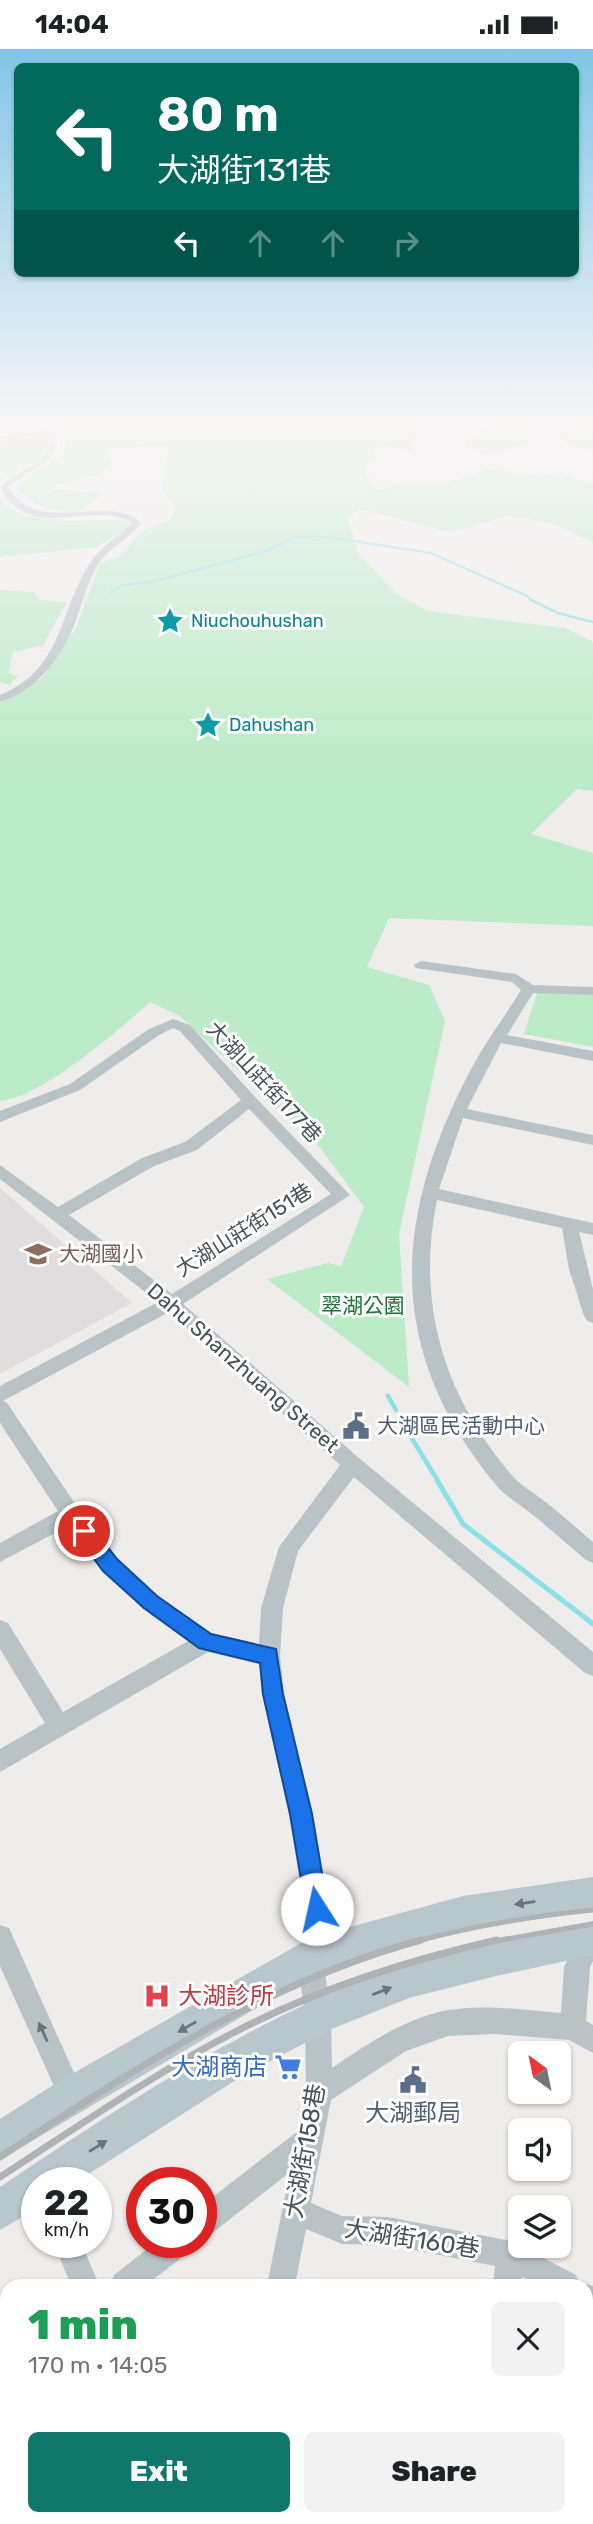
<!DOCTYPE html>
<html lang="en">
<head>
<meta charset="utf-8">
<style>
  body { margin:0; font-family:Rubik,"Noto Sans TC",sans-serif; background:#f2f2f2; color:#202124; height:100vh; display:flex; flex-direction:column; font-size:26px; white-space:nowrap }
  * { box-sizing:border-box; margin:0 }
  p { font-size:23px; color:#757577 }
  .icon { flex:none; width:38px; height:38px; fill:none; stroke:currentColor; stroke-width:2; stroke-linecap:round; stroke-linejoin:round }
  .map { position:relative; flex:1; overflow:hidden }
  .details { position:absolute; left:0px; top:2230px; width:593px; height:247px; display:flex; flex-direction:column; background:#fff; border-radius:21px 21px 0 0; box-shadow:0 2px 5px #0004 }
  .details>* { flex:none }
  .hud { position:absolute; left:14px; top:14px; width:565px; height:214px; border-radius:10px; box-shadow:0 2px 5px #0004; background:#00695c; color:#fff; overflow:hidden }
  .needle { width:46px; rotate:327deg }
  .controls { position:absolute; left:508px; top:1992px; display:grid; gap:14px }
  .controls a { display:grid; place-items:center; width:63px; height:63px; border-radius:10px; background:#fff; box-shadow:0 2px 5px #0004; font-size:35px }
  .speed { position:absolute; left:21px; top:2118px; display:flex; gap:14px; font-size:35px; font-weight:700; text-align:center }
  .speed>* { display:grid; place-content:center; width:91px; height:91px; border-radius:50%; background:#fff; box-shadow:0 2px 5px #0004; line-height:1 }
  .speed small { font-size:18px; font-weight:400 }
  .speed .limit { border:10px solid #d22; background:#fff; color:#111 }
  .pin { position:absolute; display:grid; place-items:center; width:60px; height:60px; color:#fff; margin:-30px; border:4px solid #fff; border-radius:50%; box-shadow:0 2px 7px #0007 }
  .me { position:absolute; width:77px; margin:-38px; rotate:350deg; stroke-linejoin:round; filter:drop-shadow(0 0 5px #0008) }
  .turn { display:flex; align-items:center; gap:24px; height:147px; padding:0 28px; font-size:32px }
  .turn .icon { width:91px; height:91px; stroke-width:2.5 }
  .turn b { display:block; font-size:49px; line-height:60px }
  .lanes { display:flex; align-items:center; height:66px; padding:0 28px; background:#0003; justify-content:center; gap:35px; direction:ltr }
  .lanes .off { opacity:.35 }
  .round { display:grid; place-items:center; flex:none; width:74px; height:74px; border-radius:10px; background:#f2f2f2 }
  .headline { display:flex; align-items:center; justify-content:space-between; height:119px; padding:0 28px }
  h1 { font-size:42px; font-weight:800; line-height:52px; color:#1e9e55 }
  .button { display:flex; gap:14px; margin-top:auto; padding:14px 28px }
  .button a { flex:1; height:80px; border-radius:10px; background:#0f766e; color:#fff; font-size:28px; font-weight:800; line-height:80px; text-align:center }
  .button a+a { background:#f2f2f2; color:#202124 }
  .status { display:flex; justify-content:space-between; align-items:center; height:49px; padding:0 35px; background:#fff; direction:ltr }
  .status svg { height:19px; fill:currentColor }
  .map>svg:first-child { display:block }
  .education { fill:#e0ddde }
  .green { fill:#bbebc7 }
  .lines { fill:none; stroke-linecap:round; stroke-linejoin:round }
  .stream-far3 { stroke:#8ae1e6; stroke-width:2 }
  .stream-far2 { stroke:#8ae1e6; stroke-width:2.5 }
  .stream-far1 { stroke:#8ae1e6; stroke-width:4.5 }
  .stream { stroke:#8ae1e6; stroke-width:5 }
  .minor { fill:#b8c3c8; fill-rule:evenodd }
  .secondary { fill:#b8c6cd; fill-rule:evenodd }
  .rail-far1 { stroke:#aeb3b6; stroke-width:5 }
  .rail { stroke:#aeb3b6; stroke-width:7 }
  .oneway { fill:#68757b }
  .oneway2 { fill:#68747a }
  .route { fill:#1a73e8; stroke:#114b97; stroke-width:2 }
  .labels { text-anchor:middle; stroke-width:6; stroke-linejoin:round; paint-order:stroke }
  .far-culture-label { font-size:18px; fill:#0d838f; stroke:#fff; text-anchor:start }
  .street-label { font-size:21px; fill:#455258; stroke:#fff }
  .education-label { font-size:21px; fill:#785e54; stroke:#fff; text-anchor:start }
  .park-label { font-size:21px; fill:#1b753b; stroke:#fff }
  .service-label { font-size:21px; fill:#4e5e75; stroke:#fff; text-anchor:start }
  .near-health-label { font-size:24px; fill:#be3a42; stroke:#fff; text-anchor:start }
  .near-shop-label { font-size:24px; fill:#366cbe; stroke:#fff; text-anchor:end }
  .near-service-label { font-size:24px; fill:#4e5e75; stroke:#fff }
  .near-street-label { font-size:24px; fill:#455258; stroke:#fff }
</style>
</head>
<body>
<div class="status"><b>14:04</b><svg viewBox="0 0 49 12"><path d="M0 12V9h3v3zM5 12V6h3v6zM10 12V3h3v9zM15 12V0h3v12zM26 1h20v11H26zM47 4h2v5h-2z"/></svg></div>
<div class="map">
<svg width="593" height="2475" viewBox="0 0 593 2475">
  <rect width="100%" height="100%" fill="#efecec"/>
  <!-- education -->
  <path class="education" d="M0,1139L132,1254L0,1325Z"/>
  <!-- green -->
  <path class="green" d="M23,371H407L411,379L413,403L379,395L363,421L377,441L407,434H446L491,420L539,427L561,423L587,435H593V494L552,474L510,467L449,483L359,460L348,470L358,504L397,545L428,562L565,579L593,593V742L577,740L531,785L593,804V877L389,869L367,918L429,936L445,972L399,1185L409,1338L267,1230L328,1214L341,1217L364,1158L319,1097L180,967L150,953C119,981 41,1049 0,1052V654L43,628L75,581L100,515L121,506L140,484L172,469L175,456L162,442L170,396L106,400L112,412L100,425L51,437L53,440L103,444L78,463C49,461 36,461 16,437L30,426L64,406L66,389L41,381H17L18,373Z
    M486,371H526L527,394L489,406L468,399L465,391L481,384Z
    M552,371H593V403L565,393Z
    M43,387L48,392V400L39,410L0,433V392Z
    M0,449C22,483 92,467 129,472L130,477L97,498L0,508Z
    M0,541L34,543L40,551L67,553L43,596L13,603L8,624L18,627L9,636L0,633Z
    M537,943L593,946V998L524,985Z"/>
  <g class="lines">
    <!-- stream-far3 -->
    <path class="stream-far3" d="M111,543L120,537L159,531L260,504L296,488L321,487L431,504L527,547L532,552"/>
    <!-- stream-far2 -->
    <path class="stream-far2" d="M531,551L558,564L593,573"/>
    <!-- stream-far1 -->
    <path class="stream-far1" d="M388,1347L396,1361
      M408,1383L438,1432"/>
    <!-- stream -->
    <path class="stream" d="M437,1431L463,1475L593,1575"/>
    <!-- minor -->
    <path class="minor" d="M17,371L16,373L0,376V372Z
      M53,372L54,378L45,382V385L57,388C61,414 24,424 8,438C41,491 105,441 142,474C130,488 110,499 99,514C86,534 82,558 73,579C60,611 34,643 0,653V646C65,620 59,558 92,511C102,497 120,486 132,474C92,449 31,497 0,438C15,422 48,415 50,391L35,387L0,391V387L37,383L38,379L45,377L20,381L16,379Z
      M421,912L516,925L533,936L593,938V946L533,944L507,986L593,1002V1012L501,994L467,1060L593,1086V1096L463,1069L439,1140L593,1174V1186L579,1183L593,1240V1274L587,1272L584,1267L569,1220L562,1179L437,1151C416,1253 443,1345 510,1424C518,1434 529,1441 539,1448C558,1462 575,1478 593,1493V1514L586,1511C566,1494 546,1476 525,1460C515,1452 504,1446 496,1436C384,1301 393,1169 470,1022C485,993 505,968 521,941L512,933L416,919L414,916Z
      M173,970L190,976L255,1048L350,1146L183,1255L359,1409L593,1603V1627L585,1624L354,1428L298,1502L283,1559L280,1607L284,1645L313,1765L333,1883L323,1908L331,1967L332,2019C367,1995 405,1969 448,1961C485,1955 524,1961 561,1964L564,1918L584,1876L593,1873V1912L590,1919L586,1972L593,1976V2004L569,1991L495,1985L448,1987L406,2002L331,2051L311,2154L342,2167L388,2168L511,2192L576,2226L580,2236H538L522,2228L521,2236H493L495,2217L388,2196L342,2195L306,2180L295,2236H267L290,2123L211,2185L201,2189V2157L298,2082L306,2043L305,1967L297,1907L308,1882L289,1765L262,1645L259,1615L208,1603L0,1723V1700L45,1674L0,1600V1571L8,1574L63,1663L188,1592L143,1560L103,1522L68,1477L0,1513V1494L58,1462L0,1374V1337L158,1253L0,1130V1116L58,1158L142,1109L185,1093L241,1051L180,982L173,979L159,986L80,1041L0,1073V1062L70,1035L149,980ZM249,1060L331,1145L172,1245L69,1166L154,1117L197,1101ZM169,1263L340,1416L279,1498L261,1559L259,1595L211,1584L157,1546L117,1510L78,1459L7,1354L3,1352Z
      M0,1876L9,1879L80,2037L84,2046L80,2055L71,2059L62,2055L0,1917Z
      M53,2193H81L99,2236H71Z
      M156,2193H193L189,2203L146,2236H110L114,2226Z
      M586,2235L593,2237V2267L586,2265V2236H581Z
      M7,2351V2383L0,2386V2354Z
      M87,2469H119L118,2475H86Z
      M235,2469H267V2475H235Z
      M496,2469H528L530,2475H498Z"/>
    <!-- secondary -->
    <path class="secondary" d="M593,1828V1862L463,1881L317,1923L0,2111V2070L58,2033L310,1889L463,1847Z
      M593,1872V1906L496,1927L409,1949L329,1981L239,2029L76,2133H37V2159L0,2181V2138C128,2052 260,1965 407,1914C466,1893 532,1884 593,1872Z"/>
    <!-- rail-far1 -->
    <path class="rail-far1" d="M414,1893C473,1877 532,1867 593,1861
      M489,1893L593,1875"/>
    <!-- rail -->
    <path class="rail" d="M0,2108C133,2021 266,1933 421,1891
      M0,2128C76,2079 150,2027 231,1985C314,1941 405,1912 497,1891"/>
  </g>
  <!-- one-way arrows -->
  <defs><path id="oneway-solid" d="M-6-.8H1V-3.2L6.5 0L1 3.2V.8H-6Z" transform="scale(1.75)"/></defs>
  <g class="oneway">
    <use href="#oneway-solid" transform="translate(525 1854) rotate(171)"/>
    <use href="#oneway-solid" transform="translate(382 1942) rotate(-21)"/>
    <use href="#oneway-solid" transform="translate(187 1978) rotate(150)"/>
    <use href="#oneway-solid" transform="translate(98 2097) rotate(-32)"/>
  </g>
  <use class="oneway2" href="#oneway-solid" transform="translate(43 1983) rotate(-114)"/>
  <!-- sky -->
  <linearGradient id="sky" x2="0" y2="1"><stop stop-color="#82c6e7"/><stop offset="0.52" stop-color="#f8f6f6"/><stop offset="1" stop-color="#f8f6f6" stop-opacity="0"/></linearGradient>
  <rect width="593" height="718" fill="url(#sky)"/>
  <!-- route -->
  <path class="route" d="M84,1474L91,1476L117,1510L157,1547L211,1585L276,1600L283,1645L312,1765L328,1860L325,1868L317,1871L309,1868L306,1860L290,1765L263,1645L260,1614L199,1599L144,1559L103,1522L77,1487L75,1482L77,1476Z"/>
  <!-- icons -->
  <defs>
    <symbol id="sight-bare" viewBox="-9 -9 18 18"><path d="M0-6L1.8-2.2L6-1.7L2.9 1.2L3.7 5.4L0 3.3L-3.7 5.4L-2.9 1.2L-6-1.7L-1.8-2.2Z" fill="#0f9aa8" stroke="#fff" stroke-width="2.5" paint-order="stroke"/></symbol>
    <symbol id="school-bare" viewBox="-9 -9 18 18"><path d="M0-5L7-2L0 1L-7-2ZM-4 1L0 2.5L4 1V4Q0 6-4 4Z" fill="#8d6e63" stroke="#fff" stroke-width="2.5" paint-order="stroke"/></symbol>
    <symbol id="civic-bare" viewBox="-9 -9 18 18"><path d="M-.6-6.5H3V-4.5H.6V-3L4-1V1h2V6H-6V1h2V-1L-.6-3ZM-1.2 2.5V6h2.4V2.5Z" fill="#5c6f8a" stroke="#fff" stroke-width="2.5" paint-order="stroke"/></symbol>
    <symbol id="hospital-bare" viewBox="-9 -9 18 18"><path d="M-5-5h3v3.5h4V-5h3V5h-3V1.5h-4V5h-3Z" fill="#e0444e" stroke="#fff" stroke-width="2.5" paint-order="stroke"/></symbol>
    <symbol id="supermarket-bare" viewBox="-9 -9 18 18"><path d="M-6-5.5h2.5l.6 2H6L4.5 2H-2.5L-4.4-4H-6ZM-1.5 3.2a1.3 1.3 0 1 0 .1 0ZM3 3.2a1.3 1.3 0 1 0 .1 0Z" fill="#3f7fe0" stroke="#fff" stroke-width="2.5" paint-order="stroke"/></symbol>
  </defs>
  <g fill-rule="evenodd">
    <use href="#sight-bare" x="151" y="553" width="38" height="38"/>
    <use href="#sight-bare" x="189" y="657" width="38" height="38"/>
    <use href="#school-bare" x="19" y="1186" width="38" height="38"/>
    <use href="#civic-bare" x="337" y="1358" width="38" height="38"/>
    <use href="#hospital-bare" x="138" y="1928" width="38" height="38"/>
    <use href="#supermarket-bare" x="269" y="1999" width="38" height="38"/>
    <use href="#civic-bare" x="394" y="2012" width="38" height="38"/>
  </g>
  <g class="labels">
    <!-- far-culture labels -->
    <g class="far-culture-label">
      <text x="191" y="578">Niuchouhushan</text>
      <text x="229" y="682">Dahushan</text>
    </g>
    <!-- street labels -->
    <g class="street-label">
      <text transform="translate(264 1033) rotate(47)" y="7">大湖山莊街177巷</text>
      <text transform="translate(244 1181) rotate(-32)" y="7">大湖山莊街151巷</text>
      <text transform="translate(243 1319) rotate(41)" y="7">Dahu Shanzhuang Street</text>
    </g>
    <!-- education labels -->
    <g class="education-label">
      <text x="59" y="1212">大湖國小</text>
    </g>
    <!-- park labels -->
    <g class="park-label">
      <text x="363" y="1264">翠湖公園</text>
    </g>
    <!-- service labels -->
    <g class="service-label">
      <text x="377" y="1384">大湖區民活動中心</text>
    </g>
    <!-- near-health labels -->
    <g class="near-health-label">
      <text x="178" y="1955">大湖診所</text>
    </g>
    <!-- near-shop labels -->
    <g class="near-shop-label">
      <text x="267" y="2026">大湖商店</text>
    </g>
    <!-- near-service labels -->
    <g class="near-service-label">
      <text x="413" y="2072">大湖郵局</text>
    </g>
    <!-- near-street labels -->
    <g class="near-street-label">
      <text transform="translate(305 2102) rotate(-80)" y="8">大湖街158巷</text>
      <text transform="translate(412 2190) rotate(9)" y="8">大湖街160巷</text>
    </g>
  </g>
</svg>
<div class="controls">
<a><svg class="needle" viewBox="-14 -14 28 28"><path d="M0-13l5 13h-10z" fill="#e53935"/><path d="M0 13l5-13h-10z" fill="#757577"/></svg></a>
<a><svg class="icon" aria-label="sound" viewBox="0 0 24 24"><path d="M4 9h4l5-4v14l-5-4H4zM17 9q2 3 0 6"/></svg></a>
<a><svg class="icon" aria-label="layers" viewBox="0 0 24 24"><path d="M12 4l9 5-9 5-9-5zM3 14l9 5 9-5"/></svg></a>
</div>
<div class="speed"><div>22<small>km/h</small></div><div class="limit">30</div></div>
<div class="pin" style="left:84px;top:1482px;background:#d93025"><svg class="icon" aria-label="arrive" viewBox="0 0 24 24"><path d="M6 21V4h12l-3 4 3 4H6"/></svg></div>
<svg class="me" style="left:317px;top:1860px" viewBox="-20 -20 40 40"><circle r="19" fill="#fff"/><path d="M0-13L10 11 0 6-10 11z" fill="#1a73e8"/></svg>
<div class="hud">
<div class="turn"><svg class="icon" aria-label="left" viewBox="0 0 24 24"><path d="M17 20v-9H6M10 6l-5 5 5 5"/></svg><div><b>80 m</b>大湖街131巷</div></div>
<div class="lanes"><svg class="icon" aria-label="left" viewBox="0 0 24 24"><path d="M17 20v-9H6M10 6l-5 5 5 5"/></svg><svg class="icon off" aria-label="ahead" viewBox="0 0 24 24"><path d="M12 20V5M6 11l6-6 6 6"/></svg><svg class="icon off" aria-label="ahead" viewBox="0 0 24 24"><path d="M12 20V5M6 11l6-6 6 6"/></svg><svg class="icon off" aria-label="right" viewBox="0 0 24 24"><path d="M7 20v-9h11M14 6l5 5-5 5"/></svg></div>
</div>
<section class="details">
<div class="headline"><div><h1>1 min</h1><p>170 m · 14:05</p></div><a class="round"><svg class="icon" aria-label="close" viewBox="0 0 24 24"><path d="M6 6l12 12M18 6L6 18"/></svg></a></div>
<div class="button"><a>Exit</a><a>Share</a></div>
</section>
</div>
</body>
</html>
